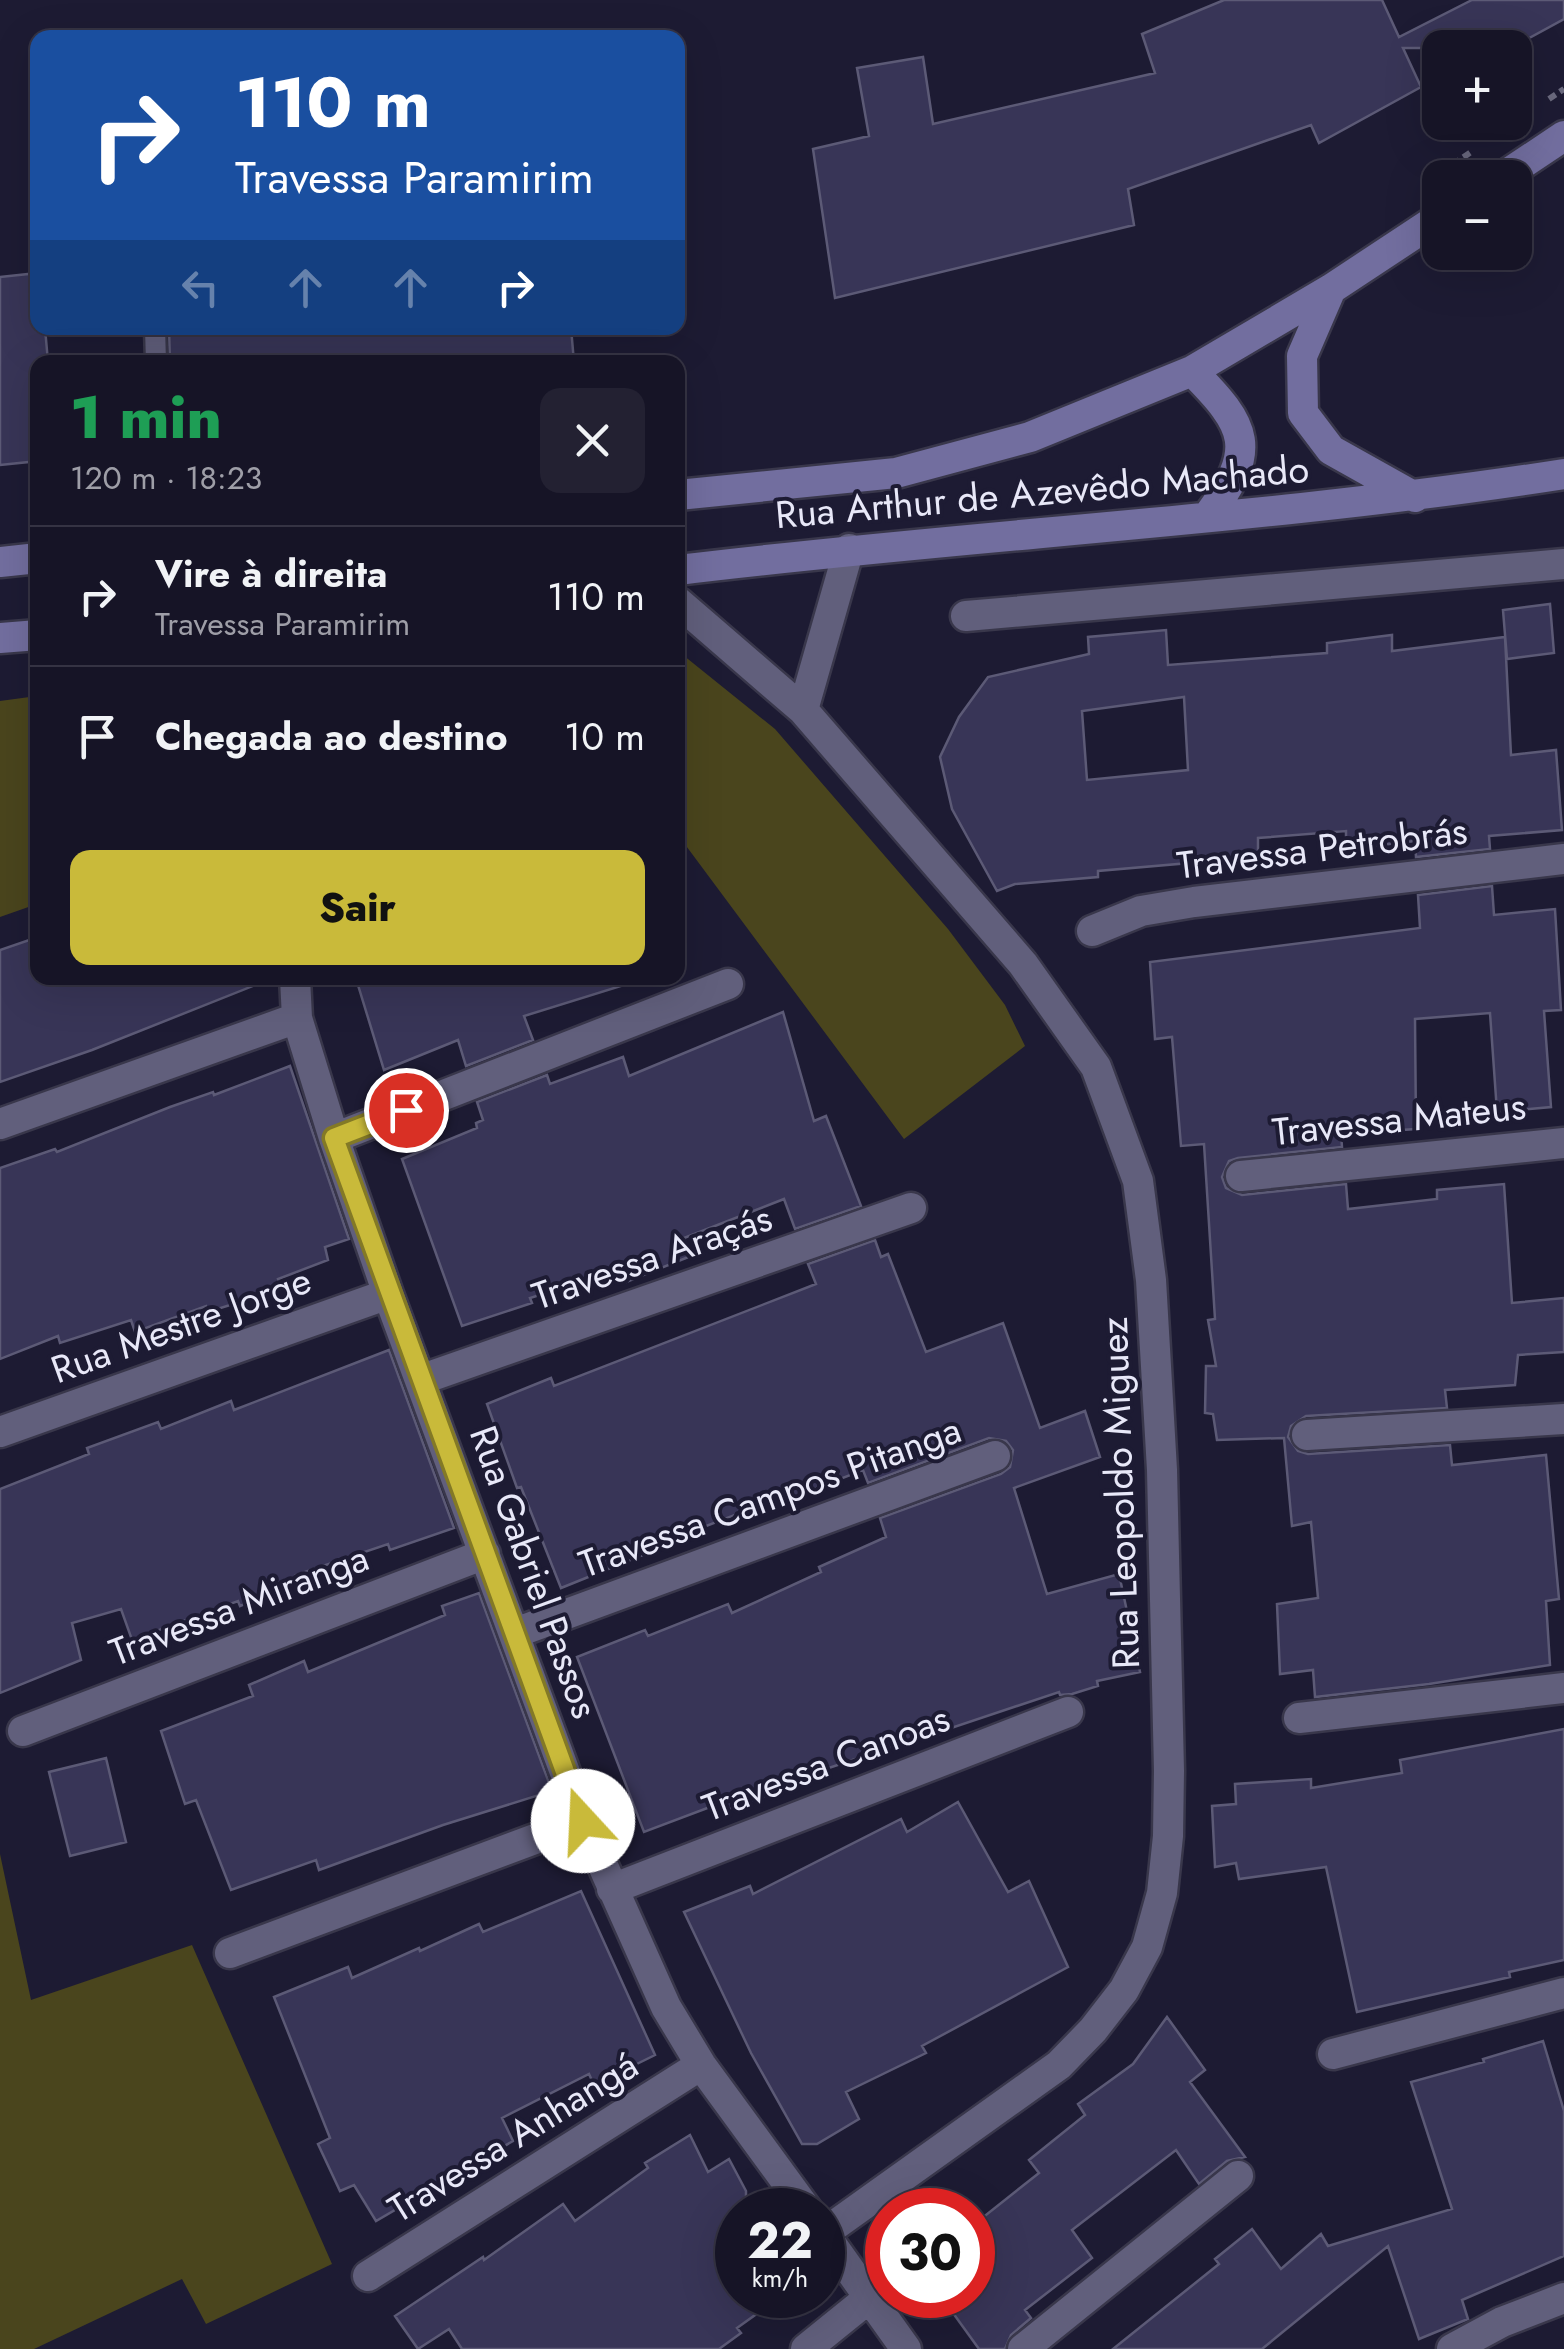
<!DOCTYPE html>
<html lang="pt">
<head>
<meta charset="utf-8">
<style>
  body { margin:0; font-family:Jost,sans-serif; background:#232132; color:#f1f3f6; height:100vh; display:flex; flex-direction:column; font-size:38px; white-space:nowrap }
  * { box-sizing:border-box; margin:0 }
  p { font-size:32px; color:#9e9ea7 }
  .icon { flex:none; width:55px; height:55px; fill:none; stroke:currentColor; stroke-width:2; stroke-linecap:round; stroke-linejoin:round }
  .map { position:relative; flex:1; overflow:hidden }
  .drawer { position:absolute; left:30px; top:355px; width:655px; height:630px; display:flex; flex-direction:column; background:#161426; border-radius:20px; box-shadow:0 10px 40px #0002,0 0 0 2px #353343 }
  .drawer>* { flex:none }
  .guide { position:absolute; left:30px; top:30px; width:655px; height:305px; border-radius:20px; box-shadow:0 10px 40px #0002,0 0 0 2px #353343; background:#1a4fa0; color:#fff; overflow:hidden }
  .tools { position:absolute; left:1422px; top:30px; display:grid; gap:20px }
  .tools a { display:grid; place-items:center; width:110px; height:110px; border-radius:20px; background:#161426; box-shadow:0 10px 40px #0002,0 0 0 2px #353343; font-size:50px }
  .speed { position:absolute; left:715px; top:2188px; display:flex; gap:20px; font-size:50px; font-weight:700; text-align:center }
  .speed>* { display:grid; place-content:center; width:130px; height:130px; border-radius:50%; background:#161426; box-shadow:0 10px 40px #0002,0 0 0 2px #353343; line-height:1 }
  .speed small { font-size:25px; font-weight:400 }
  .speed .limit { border:15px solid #d22; background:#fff; color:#111 }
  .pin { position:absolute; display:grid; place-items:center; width:85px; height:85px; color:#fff; margin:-42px; border:5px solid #fff; border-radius:50%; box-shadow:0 2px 10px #0007 }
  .me { position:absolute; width:110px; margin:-55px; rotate:340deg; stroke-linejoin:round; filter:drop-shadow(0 0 8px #0008) }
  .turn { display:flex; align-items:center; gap:35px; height:210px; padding:0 40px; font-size:45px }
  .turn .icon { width:130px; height:130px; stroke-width:2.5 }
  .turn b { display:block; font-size:70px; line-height:85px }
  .lanes { display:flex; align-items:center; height:95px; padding:0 40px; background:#0003; justify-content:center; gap:50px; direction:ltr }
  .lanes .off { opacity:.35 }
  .round { display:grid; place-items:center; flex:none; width:105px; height:105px; border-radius:20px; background:#232132 }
  .summary { display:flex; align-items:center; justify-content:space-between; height:170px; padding:0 40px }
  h1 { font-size:60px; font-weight:800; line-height:75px; color:#1e9e55 }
  .action { display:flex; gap:20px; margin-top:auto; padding:20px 40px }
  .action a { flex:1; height:115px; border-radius:20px; background:#c9ba3a; color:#111; font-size:40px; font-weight:800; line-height:115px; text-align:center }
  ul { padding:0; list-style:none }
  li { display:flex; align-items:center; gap:30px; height:140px; padding:0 40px; border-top:2px solid #353343 }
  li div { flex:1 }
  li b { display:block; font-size:38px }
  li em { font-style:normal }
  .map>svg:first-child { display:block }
  .forest { fill:#4a451d }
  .building { fill:#383557; stroke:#5c5a76; stroke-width:2.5; fill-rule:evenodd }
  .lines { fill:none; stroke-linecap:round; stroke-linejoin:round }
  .lane-casing { stroke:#39374b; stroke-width:25 }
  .street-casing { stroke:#39374b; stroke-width:35 }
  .secondary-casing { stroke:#39374b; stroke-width:35 }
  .path { stroke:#6a697e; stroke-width:6; stroke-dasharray:8 5; stroke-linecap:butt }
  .lane { stroke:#615f7c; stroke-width:20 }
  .street { stroke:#615f7c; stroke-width:30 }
  .secondary { stroke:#726e9f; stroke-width:30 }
  .route-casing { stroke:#837926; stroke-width:25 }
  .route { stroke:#c9ba3a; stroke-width:18 }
  .labels { text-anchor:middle; stroke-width:8; stroke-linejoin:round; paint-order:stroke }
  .street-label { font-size:38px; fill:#e8e8f8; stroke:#1d1b33 }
</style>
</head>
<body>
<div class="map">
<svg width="1564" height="2349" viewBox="0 0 1564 2349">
  <rect width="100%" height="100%" fill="#1d1b33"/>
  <!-- forest -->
  <path class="forest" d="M678,651L775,729L948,929L1005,1005L1025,1046L904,1139L678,835Z
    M37,696V904L0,917V701Z
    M0,1854L31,2000L192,1945L332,2264L206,2324L182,2279L34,2349H0Z"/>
  <!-- building -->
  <path class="building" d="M1224,0H1382L1399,37L1472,0H1564V19L1511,48H1403L1421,87L1319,143L1311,125L1128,189L1134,225L835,298L813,149L869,136L857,68L923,57L933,124L1155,73L1142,34Z
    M38,273V328H45L48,362H38V461L0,465V277Z
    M169,328H571L574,362H170Z
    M1550,604L1554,653L1507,659L1503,610Z
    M1166,630L1168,665L1327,653V643L1392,635V651L1505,637L1511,755L1556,750L1562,830L1489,836L1490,849L1416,857L1415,841L1346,849V831L1258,838V857L1098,871V877L1015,884L997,891L952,809L940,757L959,717L988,677L1089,654L1088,637ZM1184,697L1188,770L1087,780L1082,711Z
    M1492,886L1494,915L1555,909L1561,1010L1544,1011L1551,1107L1497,1112L1490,1013L1415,1019L1416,1129L1341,1134L1342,1147L1238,1158L1229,1161L1222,1177L1226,1188L1242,1195L1346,1184L1348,1209L1437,1199V1190L1504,1184L1512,1303L1564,1298V1352L1518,1355L1515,1385L1445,1390L1447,1408L1306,1416L1291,1426L1288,1437L1298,1451L1308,1454L1450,1445L1452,1465L1546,1455L1559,1599L1546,1601L1550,1665L1429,1684L1315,1697L1313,1670L1280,1674L1277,1604L1318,1598L1311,1522L1292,1526L1284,1438L1217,1440L1213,1414L1205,1413L1206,1366H1216L1208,1320L1215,1319L1204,1144L1181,1146L1172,1037L1155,1039L1150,962L1420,928L1418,895Z
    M38,937V978L268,980L92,1050L0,1082V950Z
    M381,978H619L621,986L524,1016L533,1040L466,1066L458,1040L384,1070L358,985Z
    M783,1012L814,1121L826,1116L861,1206L795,1229L784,1199L684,1238L691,1256L626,1282L621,1269L530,1298L532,1303L462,1326L402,1159L477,1128L476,1123L483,1120L477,1102L547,1075L550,1084L623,1057L629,1076Z
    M290,1066L349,1239L325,1247L328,1260L278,1279L281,1289L208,1312L206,1306L135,1332L131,1320L60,1343L58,1336L0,1359V1168L55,1149L57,1152L170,1107L213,1092L214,1095Z
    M875,1240L881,1257L888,1254L926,1352L1003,1323L1040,1428L1085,1411L1100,1457L1014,1488L1047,1594L1119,1574L1140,1672L1097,1681L1098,1686L1072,1694L1060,1695L1059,1692L948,1729L949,1732L891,1747L799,1778L801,1783L728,1809L726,1801L644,1832L577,1657L645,1630L648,1636L728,1604L732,1613L821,1572L819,1567L886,1537L880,1518L1001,1474L1010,1467L1013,1450L1006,1441L989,1438L868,1483L863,1470L783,1501L782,1497L693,1531L695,1534L561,1588L521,1487L517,1488L487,1404L551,1378L554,1386L816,1284L808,1264Z
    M389,1350L454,1528L390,1550L388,1544L296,1575L299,1582L240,1606L238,1601L132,1640L121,1609L72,1623L81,1660L0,1693V1489L89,1454L87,1448L158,1422L161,1429L231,1401L234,1410Z
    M479,1593L552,1791L443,1825L319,1870L316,1860L231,1890L196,1800L185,1804L161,1731L253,1696L249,1685L304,1661L308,1672L445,1615L442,1606Z
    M1564,1729V1960L1509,1972L1510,1977L1357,2012L1326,1867L1239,1879L1236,1863L1215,1867L1212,1806L1236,1804L1235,1784L1311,1779V1788L1402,1773L1400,1760Z
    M106,1758L126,1842L70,1856L49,1772Z
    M958,1802L1008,1892L1029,1881L1068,1967L922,2046L926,2053L846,2092L859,2119L817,2144H802L751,2053L684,1912L750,1886L753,1894L901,1819L907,1832Z
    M581,1891L655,2055L594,2085L589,2074L502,2118L513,2141L376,2221L354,2185L340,2191L318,2144L330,2138L274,1997L348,1967L352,1978L419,1948L420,1951L479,1924L483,1932Z
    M1167,2017L1205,2070L1190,2082L1245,2157L1227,2161L1199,2184L1176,2150L1072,2230L1092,2258L1025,2310L1031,2318L1011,2335L1005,2349H979L940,2295H972V2226L1039,2173L1029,2160L1085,2115L1078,2104L1133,2064Z
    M1543,2041L1564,2111V2256L1462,2300L1468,2319L1419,2339L1388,2246L1262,2349H1113L1219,2264L1215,2259L1252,2229L1281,2269L1321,2234L1328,2246L1452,2209L1411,2082L1484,2062L1483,2059Z
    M690,2135L708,2172L729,2159L746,2191V2204L738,2210V2295H783L737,2328L741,2333L719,2349H462L449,2329L418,2349L395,2316L483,2257L484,2260L563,2204L575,2221L648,2168L645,2163Z"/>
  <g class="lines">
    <defs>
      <path id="lane" d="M155,328L156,362"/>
      <path id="street" d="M678,602L803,710L1023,964L1096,1067L1138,1181L1151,1280L1162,1470L1169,1771L1168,1836L1162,1893L1147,1947L1124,1990L1093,2030L1059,2065L824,2233
        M966,616L1564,564
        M803,710L849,549
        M1092,931L1141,911L1194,902L1564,859
        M295,978L297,1018L334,1138L388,1294L583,1821L666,2007L701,2065L807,2210
        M0,1124L297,1018
        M334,1138L728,984
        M1241,1176L1564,1143
        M420,1380L911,1208
        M0,1432L388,1294
        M1307,1435L1564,1419
        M515,1633L995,1456
        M1299,1718L1564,1688
        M23,1731L485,1554
        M612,1889L1068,1712
        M230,1953L583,1821
        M1333,2054L1564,1993
        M822,2231L906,2349
        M368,2276L701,2065
        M806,2349L869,2298
        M1023,2349L1238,2176
        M1452,2349L1502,2322L1564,2298"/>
      <path id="secondary" d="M1501,178L1564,136
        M1331,289L1302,356L1303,413L1331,450L1415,497
        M1192,371C1248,427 1258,449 1208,516
        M678,495L896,473L1030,437L1192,371L1331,289L1440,217
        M0,562L38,558
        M678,570C973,534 1270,520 1564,474
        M0,638L38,635"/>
    </defs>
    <!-- lane casing -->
    <use href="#lane" class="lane-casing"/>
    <!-- street casing -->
    <use href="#street" class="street-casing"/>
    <!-- secondary casing -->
    <use href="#secondary" class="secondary-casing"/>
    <!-- path -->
    <path class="path" d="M1549,99L1564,89
      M1431,179L1471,152"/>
    <!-- lane -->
    <use href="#lane" class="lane"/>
    <!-- street -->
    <use href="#street" class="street"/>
    <!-- secondary -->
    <use href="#secondary" class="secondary"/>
  </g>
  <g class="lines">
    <defs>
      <path id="route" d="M406,1110L334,1138L583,1821"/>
    </defs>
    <!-- route casing -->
    <use href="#route" class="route-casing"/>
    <!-- route -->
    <use href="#route" class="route"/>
  </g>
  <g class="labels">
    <!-- street labels -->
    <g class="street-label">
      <text transform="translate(1042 492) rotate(-5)" y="13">Rua Arthur de Azevêdo Machado</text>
      <text transform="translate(1322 848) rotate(-7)" y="13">Travessa Petrobrás</text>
      <text transform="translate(1399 1119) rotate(-6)" y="13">Travessa Mateus</text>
      <text transform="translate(652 1257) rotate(-19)" y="13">Travessa Araçás</text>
      <text transform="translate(181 1325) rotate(-20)" y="13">Rua Mestre Jorge</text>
      <text transform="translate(1120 1493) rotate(-92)" y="13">Rua Leopoldo Miguez</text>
      <text transform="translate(770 1497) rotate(-20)" y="13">Travessa Campos Pitanga</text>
      <text transform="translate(534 1572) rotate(70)" y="13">Rua Gabriel Passos</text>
      <text transform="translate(239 1605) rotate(-21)" y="13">Travessa Miranga</text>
      <text transform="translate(826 1763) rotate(-21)" y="13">Travessa Canoas</text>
      <text transform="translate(513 2137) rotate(-32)" y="13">Travessa Anhangá</text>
    </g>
  </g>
</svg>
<div class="tools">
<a>+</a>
<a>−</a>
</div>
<div class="speed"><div>22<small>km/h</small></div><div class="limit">30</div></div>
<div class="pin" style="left:406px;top:1110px;background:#d93025"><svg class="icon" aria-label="arrive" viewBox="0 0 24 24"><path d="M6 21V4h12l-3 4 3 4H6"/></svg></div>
<svg class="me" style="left:583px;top:1821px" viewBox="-20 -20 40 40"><circle r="19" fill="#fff"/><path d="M0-13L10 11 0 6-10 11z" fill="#c9ba3a"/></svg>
<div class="guide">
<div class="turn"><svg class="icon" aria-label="right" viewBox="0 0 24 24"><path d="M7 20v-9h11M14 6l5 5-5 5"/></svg><div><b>110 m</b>Travessa Paramirim</div></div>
<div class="lanes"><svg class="icon off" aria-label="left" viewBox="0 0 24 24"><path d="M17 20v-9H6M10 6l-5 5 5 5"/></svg><svg class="icon off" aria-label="ahead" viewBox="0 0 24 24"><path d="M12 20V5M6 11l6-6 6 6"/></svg><svg class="icon off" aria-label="ahead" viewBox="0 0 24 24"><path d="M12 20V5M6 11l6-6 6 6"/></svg><svg class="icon" aria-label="right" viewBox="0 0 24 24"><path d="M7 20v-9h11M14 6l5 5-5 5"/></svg></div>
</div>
<section class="drawer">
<div class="summary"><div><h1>1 min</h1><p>120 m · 18:23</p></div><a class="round"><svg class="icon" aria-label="close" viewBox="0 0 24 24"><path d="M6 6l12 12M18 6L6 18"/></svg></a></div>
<ul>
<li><svg class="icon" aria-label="right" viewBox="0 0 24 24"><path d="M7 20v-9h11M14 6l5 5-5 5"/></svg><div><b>Vire à direita</b><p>Travessa Paramirim</p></div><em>110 m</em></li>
<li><svg class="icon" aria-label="arrive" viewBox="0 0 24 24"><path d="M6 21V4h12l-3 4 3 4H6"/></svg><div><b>Chegada ao destino</b></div><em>10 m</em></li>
</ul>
<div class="action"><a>Sair</a></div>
</section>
</div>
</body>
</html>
